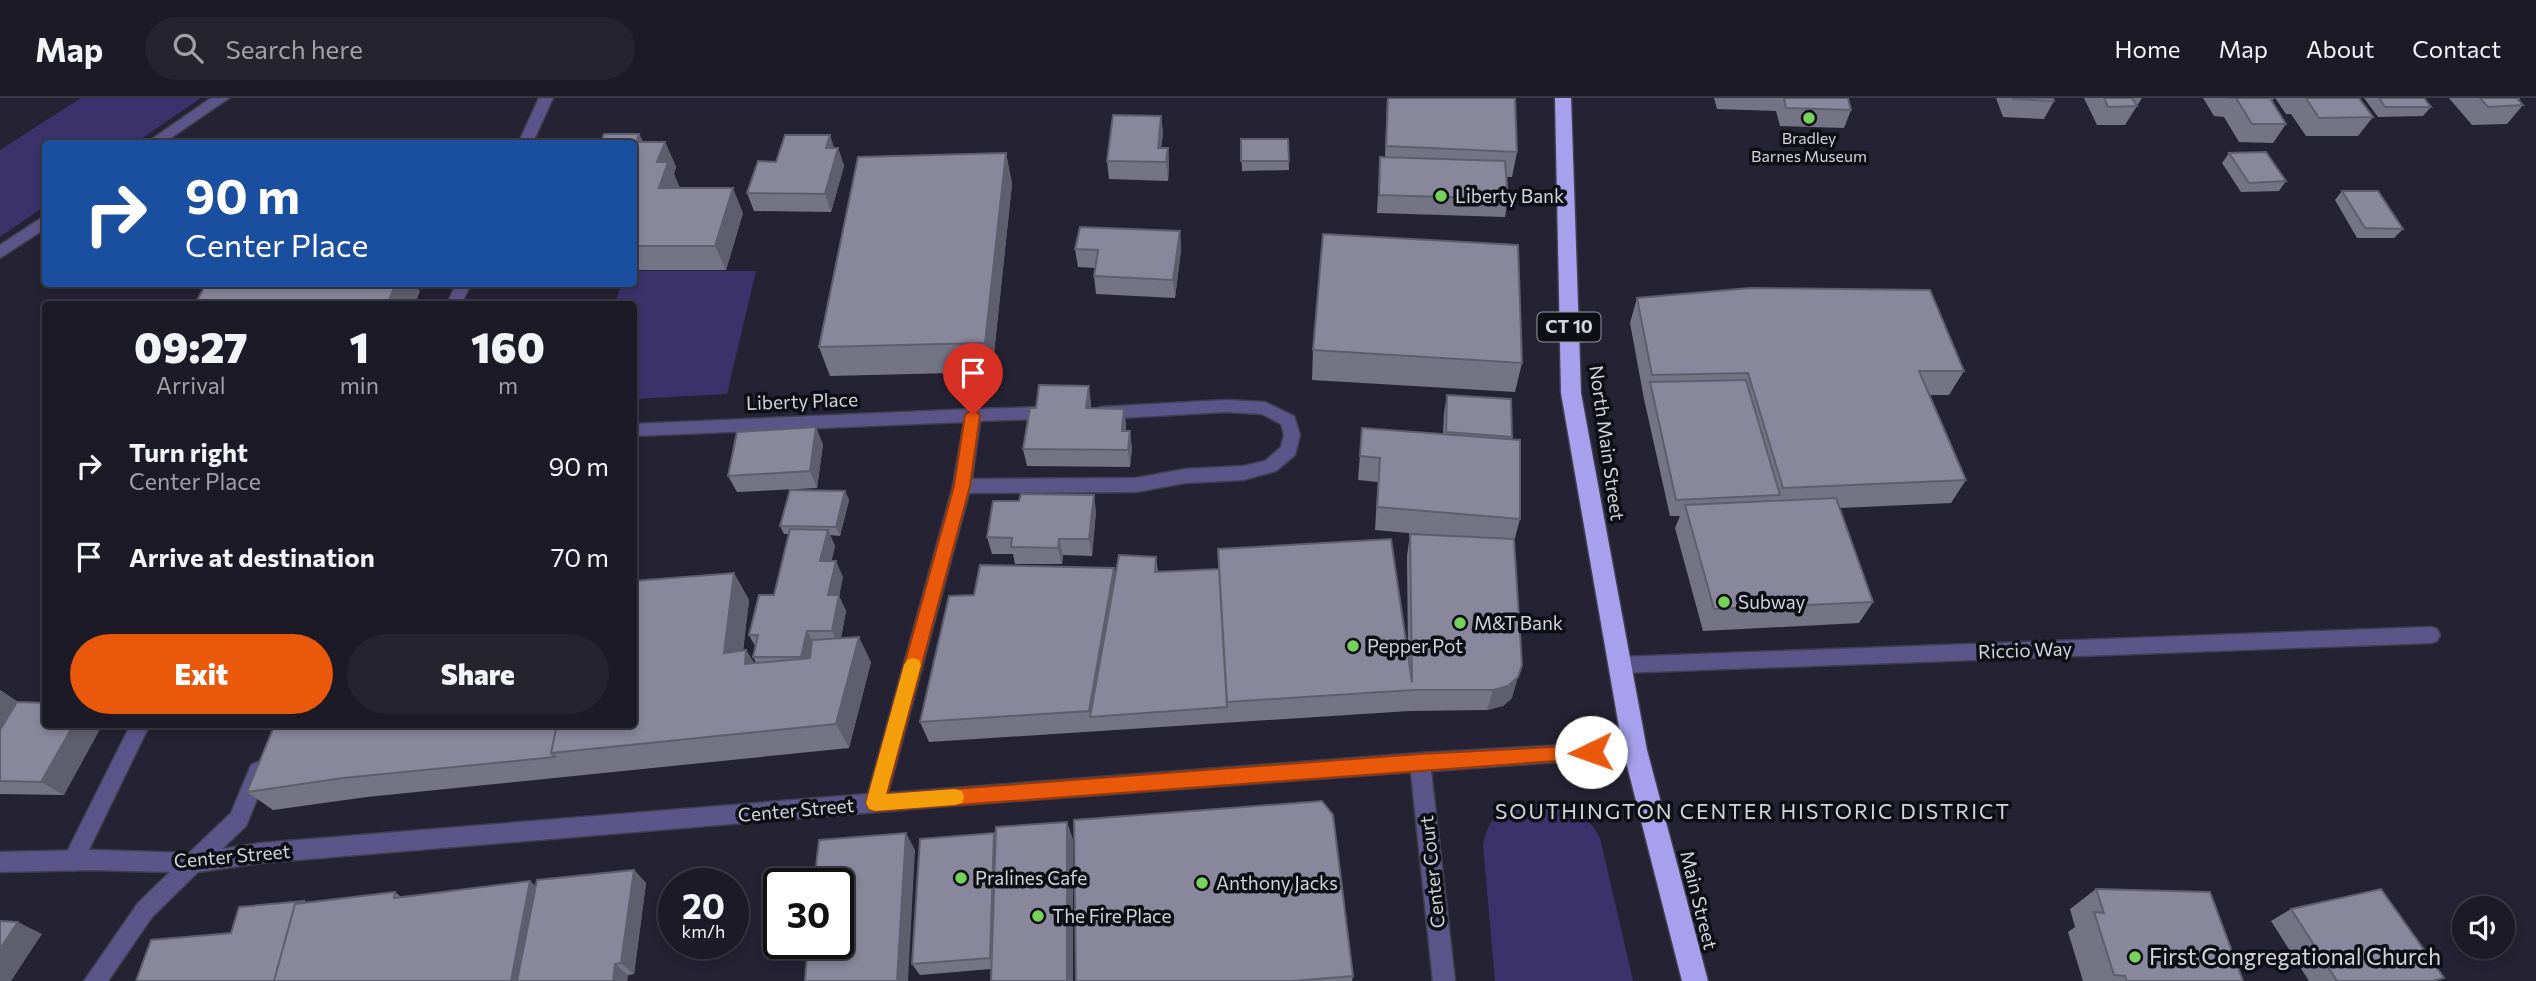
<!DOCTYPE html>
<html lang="en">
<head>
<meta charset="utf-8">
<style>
  body { margin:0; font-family:Commissioner,sans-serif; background:#25232e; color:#f1f3f6; height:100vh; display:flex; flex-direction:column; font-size:26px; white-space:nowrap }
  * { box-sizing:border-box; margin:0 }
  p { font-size:23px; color:#a0a1a7 }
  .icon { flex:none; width:38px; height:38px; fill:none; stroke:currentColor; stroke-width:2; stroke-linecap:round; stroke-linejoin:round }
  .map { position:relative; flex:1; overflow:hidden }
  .sheet { position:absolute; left:42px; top:203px; width:595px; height:427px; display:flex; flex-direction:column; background:#1c1a26; border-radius:7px; box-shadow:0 4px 10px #0003,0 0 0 2px #3a3843 }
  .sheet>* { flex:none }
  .top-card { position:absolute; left:42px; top:42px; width:595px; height:147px; border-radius:7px; box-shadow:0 4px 10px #0003,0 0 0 2px #3a3843; background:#1a4fa0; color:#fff; overflow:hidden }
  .controls { position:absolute; left:2452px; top:798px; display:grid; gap:14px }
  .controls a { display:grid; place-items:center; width:63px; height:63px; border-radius:50%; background:#1c1a26; box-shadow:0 4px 10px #0003,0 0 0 2px #3a3843; font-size:35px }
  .speed { position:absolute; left:658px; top:770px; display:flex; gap:14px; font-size:35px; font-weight:700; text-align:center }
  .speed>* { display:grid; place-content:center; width:91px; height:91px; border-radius:50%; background:#1c1a26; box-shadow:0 4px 10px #0003,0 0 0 2px #3a3843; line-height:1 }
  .speed small { font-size:18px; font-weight:400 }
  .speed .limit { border:4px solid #111; border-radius:10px; background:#fff; color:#111 }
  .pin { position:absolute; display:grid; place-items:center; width:60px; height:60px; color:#fff; margin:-72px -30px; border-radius:50% 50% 50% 0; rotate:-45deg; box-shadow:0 0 7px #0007 }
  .pin .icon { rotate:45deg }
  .me { position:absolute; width:77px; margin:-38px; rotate:267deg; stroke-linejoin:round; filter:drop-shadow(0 0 5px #0008) }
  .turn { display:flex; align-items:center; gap:24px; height:147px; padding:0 28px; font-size:32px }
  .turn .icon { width:91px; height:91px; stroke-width:2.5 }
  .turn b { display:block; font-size:49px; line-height:60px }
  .eta { display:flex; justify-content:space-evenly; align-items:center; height:119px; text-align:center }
  .eta b { font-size:42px; font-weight:800; line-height:49px }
  .cta { display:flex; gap:14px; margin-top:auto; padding:14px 28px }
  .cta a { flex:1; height:80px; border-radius:42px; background:#ea580c; color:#fff; font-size:28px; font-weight:800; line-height:80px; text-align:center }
  .cta a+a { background:#25232e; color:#f1f3f6 }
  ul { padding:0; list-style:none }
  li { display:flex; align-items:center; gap:21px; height:91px; padding:0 28px }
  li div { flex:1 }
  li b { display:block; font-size:26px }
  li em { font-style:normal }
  header { display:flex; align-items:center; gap:42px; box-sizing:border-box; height:98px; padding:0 35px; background:#1c1a26; border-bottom:2px solid #3a3843 }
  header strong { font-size:33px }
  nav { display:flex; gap:38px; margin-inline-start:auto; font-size:24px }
  .search { width:490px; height:63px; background:#25232e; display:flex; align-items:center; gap:18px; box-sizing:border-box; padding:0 24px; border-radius:38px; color:#a0a1a7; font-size:26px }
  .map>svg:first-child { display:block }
  .green { fill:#3c326b }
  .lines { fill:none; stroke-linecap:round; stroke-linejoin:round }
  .lane-casing { stroke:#413f4e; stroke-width:3 }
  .street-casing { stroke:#413f4e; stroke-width:3 }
  .highway-casing { stroke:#413f4e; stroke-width:3 }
  .lane { fill:#5c558a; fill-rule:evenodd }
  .street { fill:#5c558a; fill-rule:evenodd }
  .highway { fill:#a9a0ed; fill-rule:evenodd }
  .wall { fill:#757485 }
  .shaded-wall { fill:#5f5e6c }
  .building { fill:#88879b; stroke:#5f5e6c; stroke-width:2 }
  .route { fill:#ea580c; stroke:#983908; stroke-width:2 }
  .slow { fill:#f59e0b }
  .poi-dot { fill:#76d25a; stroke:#0e0e15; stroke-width:2.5 }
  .labels { text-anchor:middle; stroke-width:7; stroke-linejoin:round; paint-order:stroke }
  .far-poi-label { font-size:16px; fill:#d4d3de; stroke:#0e0e15 }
  .shield { fill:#0e0e15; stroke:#9998a2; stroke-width:2 }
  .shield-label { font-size:18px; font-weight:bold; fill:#d4d3de }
  .poi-label { font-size:19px; fill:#d4d3de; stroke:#0e0e15; text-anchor:start }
  .street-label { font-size:19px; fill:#d4d3de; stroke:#0e0e15 }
  .neighbourhood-label { font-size:21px; letter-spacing:2px; fill:#d4d3de; stroke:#0e0e15 }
  .near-poi-label { font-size:23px; fill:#d4d3de; stroke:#0e0e15; text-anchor:start }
</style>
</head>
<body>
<header>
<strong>Map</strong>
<div class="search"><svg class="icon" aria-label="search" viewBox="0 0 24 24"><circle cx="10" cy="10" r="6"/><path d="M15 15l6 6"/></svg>Search here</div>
<nav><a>Home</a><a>Map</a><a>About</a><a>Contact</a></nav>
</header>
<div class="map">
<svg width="2536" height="883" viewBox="0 0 2536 883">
  <rect width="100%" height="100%" fill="#252333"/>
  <!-- green -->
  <path class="green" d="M81,0H201L135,45L46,46L45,108L0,139V52Z
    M634,173H756L727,296L634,301V206H615L621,186H634Z
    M1542,705C1567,707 1588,716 1600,740L1633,883H1495L1483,748C1489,712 1509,706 1542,705Z"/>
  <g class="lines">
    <defs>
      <path id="lane" d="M1226,302L1265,304L1294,318L1300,337L1295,357L1276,373L1243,382L1185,385L1136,394L962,395L956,393L953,388L956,383L962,381L1136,380L1185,371L1243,368L1265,363L1281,349L1284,337L1281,326L1262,316L1226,314L1100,321L1092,315L1100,309Z
        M1041,309L1049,315L1041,321L973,323L965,317L973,311Z
        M131,626H150L80,770L73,773L66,770L63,763L66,756Z"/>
      <path id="street" d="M211,0H229L162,46H145Z
        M539,0H553L532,46H518Z
        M46,117V130L0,160V147Z
        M456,186H471L461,206H447Z
        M973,311L981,317L971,388L888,695L1420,655L1635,643L1642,646L1645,652L1642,658L1431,673L1455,883H1433L1411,674L948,708L261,765L198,774L152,819L108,883H84L138,805L170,774L93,772L0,774V754L93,752L189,755L231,715L251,667L258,664L265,667L268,673L249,721L246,728L222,751L261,745L868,696L953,388L964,324L634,338V326Z
        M2431,529L2437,531L2440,537L2437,543L2431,545L1619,575L1612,573L1610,567L1612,561L1619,559Z"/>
      <path id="highway" d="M1555,0H1571L1581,295L1647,652L1708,883H1682L1623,652L1561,295Z"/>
    </defs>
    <!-- lane casing -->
    <use href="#lane" class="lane-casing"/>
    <!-- street casing -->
    <use href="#street" class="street-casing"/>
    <!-- highway casing -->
    <use href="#highway" class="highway-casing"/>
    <!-- lane -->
    <use href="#lane" class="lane"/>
    <!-- street -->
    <use href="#street" class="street"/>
    <!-- highway -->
    <use href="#highway" class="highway"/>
  </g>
  <!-- wall -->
  <path class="wall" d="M1387,0H1515L1517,54L1512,79H1507L1508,101L1505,119L1377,115L1380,59H1385Z
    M1714,0H1848L1851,12L1844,30L1780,28L1776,13L1717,11Z
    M1996,0H2053L2054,3L2044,21L2003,19Z
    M2084,0H2142L2125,27H2097Z
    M2203,0H2274L2272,3L2286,26L2273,45L2239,44L2224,19L2214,18Z
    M2275,0H2359L2373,19L2358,38H2306L2291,16H2286Z
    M2364,0H2424L2431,9L2423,18L2378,19Z
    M2449,0H2520L2519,2L2523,7L2507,26L2472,27Z
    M1161,18L1163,36L1161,50H1168L1169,68L1168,83L1109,81L1107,63Z
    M639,36L643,44H665L676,69L674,76L679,90L743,115L726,172H634V46Z
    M1241,41H1288L1289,72L1242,73Z
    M834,50H838L844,68L831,114L754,113L747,95L776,64Z
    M1006,55L1012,86L992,274L830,278L819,249Z
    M2229,55L2286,83L2279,93L2241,94L2222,65Z
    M2342,93L2403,131L2394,140H2357L2335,102Z
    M1180,133L1181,152L1175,200L1096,196L1094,178L1095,170L1078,169L1075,151Z
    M1637,200L1964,273L1949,297H1930L1966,382L1951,405L1840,410L1873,504L1859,525L1703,533L1675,430L1680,418H1670L1644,301L1630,225Z
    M1313,252L1522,265L1515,294L1312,282Z
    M1447,297L1512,339L1520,421L1514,444L1512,600L1503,608L1487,612L1409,613L929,644L920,624L974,497L1114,470L1115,477L1156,459L1158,474L1408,556L1407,458L1410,436L1442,438L1375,432L1378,384L1358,382L1362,330L1443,336L1444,315Z
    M1091,305V310L1124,311L1126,328V333L1132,350L1130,369L1027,368L1023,351Z
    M823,346L817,390L737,394L728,378Z
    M845,393L849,402L840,438L830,437L835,448L831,463L843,479L839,498L846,513L841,540L871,564L849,650L367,699L273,712L247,694L734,475L749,502L743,552H746L754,565H756L753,559L755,548L749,537L774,497L789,436H784L780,428Z
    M1096,413L1092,458L1063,457L1062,466H1015L1013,456H992L987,439Z
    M0,592L18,604L64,697L0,696Z
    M1067,724L1073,742L991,871L920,877L912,866L994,735L995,738Z
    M634,772L646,785L634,876L628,877L627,883H136L231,835L304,803L307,805L395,794L401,799L530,783L535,788Z
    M2096,791L2243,883H2083L2068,834L2075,829L2070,811Z
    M2291,811L2438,883H2309L2271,823Z
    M1353,878L1352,883H1076Z"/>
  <!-- shaded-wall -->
  <path class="shaded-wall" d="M1161,18L1163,36L1159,64L1158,50Z
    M639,36L651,61L636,44Z
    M830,37L836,55L826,50Z
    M665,44L676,69L674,76L680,90H659L657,64Z
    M838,50L844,68L831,114L825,96Z
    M1168,50L1169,68L1168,83L1166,64Z
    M1006,55L1012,86L992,274L985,245Z
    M733,90L743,115L726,172L715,148Z
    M1180,133L1181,152L1175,200L1173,182Z
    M396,186H415L420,193L415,206H387Z
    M1089,288L1091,305L1089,328L1086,310Z
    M1124,311L1126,328L1124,350L1122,333Z
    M816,329L823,346L817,390L810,373Z
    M1130,333L1132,350L1130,369L1128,352Z
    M634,349L639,358L634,377Z
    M845,393L849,402L840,438L836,429Z
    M1094,397L1096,413L1092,458L1089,441Z
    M828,432L835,448L828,479L820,463Z
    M1059,441L1063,457L1062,466L1058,450Z
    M836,463L843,479L839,498L846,513L839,549L832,533L828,497Z
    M1114,470L1118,492L1090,619L1089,613Z
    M734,475L749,502L740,580L724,555Z
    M807,533L815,548L809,574L801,559Z
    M859,539L871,564L849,650L836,626Z
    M746,552L761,577L745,566Z
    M1518,579L1512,600L1503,608L1487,612L1493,592Z
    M0,592L22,607L0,643Z
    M74,626H103L64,697L41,684Z
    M1067,724L1073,742V883H1067Z
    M906,735L915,752L908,883H897Z
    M994,735L999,748L995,871L990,860Z
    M634,772L646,785L634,876L621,865Z
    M530,783L550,800L535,883H511Z
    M18,824L42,836L11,883H0V851Z
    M615,866L628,877L627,883H613Z"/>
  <!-- building -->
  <path class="building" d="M1388,0H1515L1517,54L1386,48Z
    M1784,0H1848L1851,12L1786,10Z
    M2012,0H2053L2054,3L2013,1Z
    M2104,0H2132L2137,8L2108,9Z
    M2226,0H2270L2286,26H2252L2236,0Z
    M2306,0H2359L2373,19L2319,20Z
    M2379,0H2424L2431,9H2385Z
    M2480,0H2517L2523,7L2488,9Z
    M1113,17L1161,18L1158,50H1168L1166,64L1107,63Z
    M604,36H639L636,44H665L657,64H668L659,90H733L715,148H634V46H600Z
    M785,37H830L826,50H838L825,96L747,95L758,63L776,64Z
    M1241,41H1288L1289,63H1241Z
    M2266,54L2286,83L2249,85L2229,55Z
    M1006,55L985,245L819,249L858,59Z
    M1380,59L1505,63L1508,101L1379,97Z
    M2342,93H2378L2403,131L2365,130Z
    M1080,129L1180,133L1173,182L1094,178L1098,152L1075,151Z
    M1323,136L1518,147L1522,265L1313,252Z
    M206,186H396L387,206H195Z
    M1750,190L1930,192L1964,273H1919L1966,382L1783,390L1748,275L1652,277L1637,200Z
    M1746,282L1780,397L1676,402L1650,284Z
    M1039,287L1089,288L1086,310L1124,311L1122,333H1130L1128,352L1023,351L1030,310H1036Z
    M1447,297L1511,301L1512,339L1446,334Z
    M816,329L810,373L728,378L737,334Z
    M1362,330L1520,342V421L1377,409L1380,360L1360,358Z
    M790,392L845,393L836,429L780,428Z
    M1021,396L1094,397L1089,441H1059L1058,450L1011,449L1012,440L987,439L993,403H1019Z
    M1836,400L1873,504L1714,511L1685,407Z
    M790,431L828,432L820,463H836L828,497H839L832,533H807L801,559H753L758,537H749L759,497H774Z
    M1410,436L1514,441L1522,567L1518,579L1508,588L1493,592H1413L1227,604L1218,451L1391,441L1412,584Z
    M1119,457L1156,459L1155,474L1219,471L1227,609L1090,619Z
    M980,467L1114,470L1089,613L920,624L949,498L974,497Z
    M734,475L724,555L746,552L745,566L810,560L812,542L859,539L836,626L551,655L557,626H634V483Z
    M17,604L46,605V626H74L41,684L0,683V632Z
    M275,626H557L551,655L555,659L343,680L247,694Z
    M1322,703L1333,717L1353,878L1293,883H1076L1074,722Z
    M1067,724V883H991L996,729Z
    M906,735L897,883H805L808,845H838V786H814L819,742Z
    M994,735L990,860L912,866L920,741Z
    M634,772L621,865L615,866L613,883H517L537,782Z
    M530,783L511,883H274L295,806L395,794L394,800Z
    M2096,791L2210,794L2243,883H2127L2125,878L2114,877L2094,814L2104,815Z
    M2381,791L2444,880L2432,883H2337L2291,811Z
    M304,803L303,805L295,806L274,883H136L151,842L231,835L239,809Z
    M0,823L18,824L0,851Z"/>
  <!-- route -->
  <path class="route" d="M973,311L980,317L970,388L887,696L1420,656L1591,647L1597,649L1600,654L1597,660L875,713L869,711L866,705L954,388L965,317Z"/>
  <!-- slow -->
  <path class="slow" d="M913,560L919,562L921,567L886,696L955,691L962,693L964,699L962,705L955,707L875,713L869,711L866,705L904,567L907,562Z"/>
  <!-- markers -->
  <g class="poi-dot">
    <circle cx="1809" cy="20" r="7"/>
    <circle cx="1441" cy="98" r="7"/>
    <circle cx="1724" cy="504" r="7"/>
    <circle cx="1460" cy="525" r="7"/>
    <circle cx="1353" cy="548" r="7"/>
    <circle cx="961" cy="780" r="7"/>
    <circle cx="1202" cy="785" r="7"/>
    <circle cx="1038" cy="818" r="7"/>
    <circle cx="2135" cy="859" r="7"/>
  </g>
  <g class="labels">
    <!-- far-poi labels -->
    <g class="far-poi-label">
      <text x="1809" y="46">Bradley<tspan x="1809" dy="18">Barnes Museum</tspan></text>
    </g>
    <!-- shield labels -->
    <rect class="shield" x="1537.5" y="214.5" width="63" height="29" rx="5"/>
    <g class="shield-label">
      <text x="1569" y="235">CT 10</text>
    </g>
    <!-- poi labels -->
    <g class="poi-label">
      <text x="1455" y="105">Liberty Bank</text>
      <text x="1738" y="511">Subway</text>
      <text x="1474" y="532">M&amp;T Bank</text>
      <text x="1367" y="555">Pepper Pot</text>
      <text x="975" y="787">Pralines Cafe</text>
      <text x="1216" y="792">Anthony Jacks</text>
      <text x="1052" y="825">The Fire Place</text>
    </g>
    <!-- street labels -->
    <g class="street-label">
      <text transform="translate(802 303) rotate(-2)" y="7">Liberty Place</text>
      <text transform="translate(1607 345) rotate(82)" y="7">North Main Street</text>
      <text transform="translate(2025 552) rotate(-2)" y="7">Riccio Way</text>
      <text transform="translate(796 712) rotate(-5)" y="7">Center Street</text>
      <text transform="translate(232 758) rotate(-5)" y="7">Center Street</text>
      <text transform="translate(1432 774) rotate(-96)" y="7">Center Court</text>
      <text transform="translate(1699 802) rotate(76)" y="7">Main Street</text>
    </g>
    <!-- neighbourhood labels -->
    <g class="neighbourhood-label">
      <text x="1753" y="721">SOUTHINGTON CENTER HISTORIC DISTRICT</text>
    </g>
    <!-- near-poi labels -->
    <g class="near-poi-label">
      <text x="2149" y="867">First Congregational Church</text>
    </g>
  </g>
</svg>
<div class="controls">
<a><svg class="icon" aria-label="sound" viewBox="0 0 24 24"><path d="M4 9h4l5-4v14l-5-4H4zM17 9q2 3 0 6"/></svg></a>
</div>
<div class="speed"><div>20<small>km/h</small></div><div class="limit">30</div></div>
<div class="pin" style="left:973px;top:317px;background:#d93025"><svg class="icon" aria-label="arrive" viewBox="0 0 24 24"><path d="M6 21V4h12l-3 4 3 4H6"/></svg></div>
<svg class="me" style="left:1591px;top:654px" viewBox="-20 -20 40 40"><circle r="19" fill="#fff"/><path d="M0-13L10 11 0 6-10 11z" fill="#ea580c"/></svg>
<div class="top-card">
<div class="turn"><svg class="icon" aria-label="right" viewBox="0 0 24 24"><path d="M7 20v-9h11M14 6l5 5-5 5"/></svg><div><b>90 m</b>Center Place</div></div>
</div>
<section class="sheet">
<div class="eta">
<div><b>09:27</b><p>Arrival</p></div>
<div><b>1</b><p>min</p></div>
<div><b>160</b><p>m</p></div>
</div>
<ul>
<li><svg class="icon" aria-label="right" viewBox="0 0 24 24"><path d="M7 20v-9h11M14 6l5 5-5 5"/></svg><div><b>Turn right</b><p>Center Place</p></div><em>90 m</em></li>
<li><svg class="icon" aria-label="arrive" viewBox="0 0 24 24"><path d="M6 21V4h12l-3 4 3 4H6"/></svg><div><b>Arrive at destination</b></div><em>70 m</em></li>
</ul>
<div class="cta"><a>Exit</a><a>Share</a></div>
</section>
</div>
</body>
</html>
